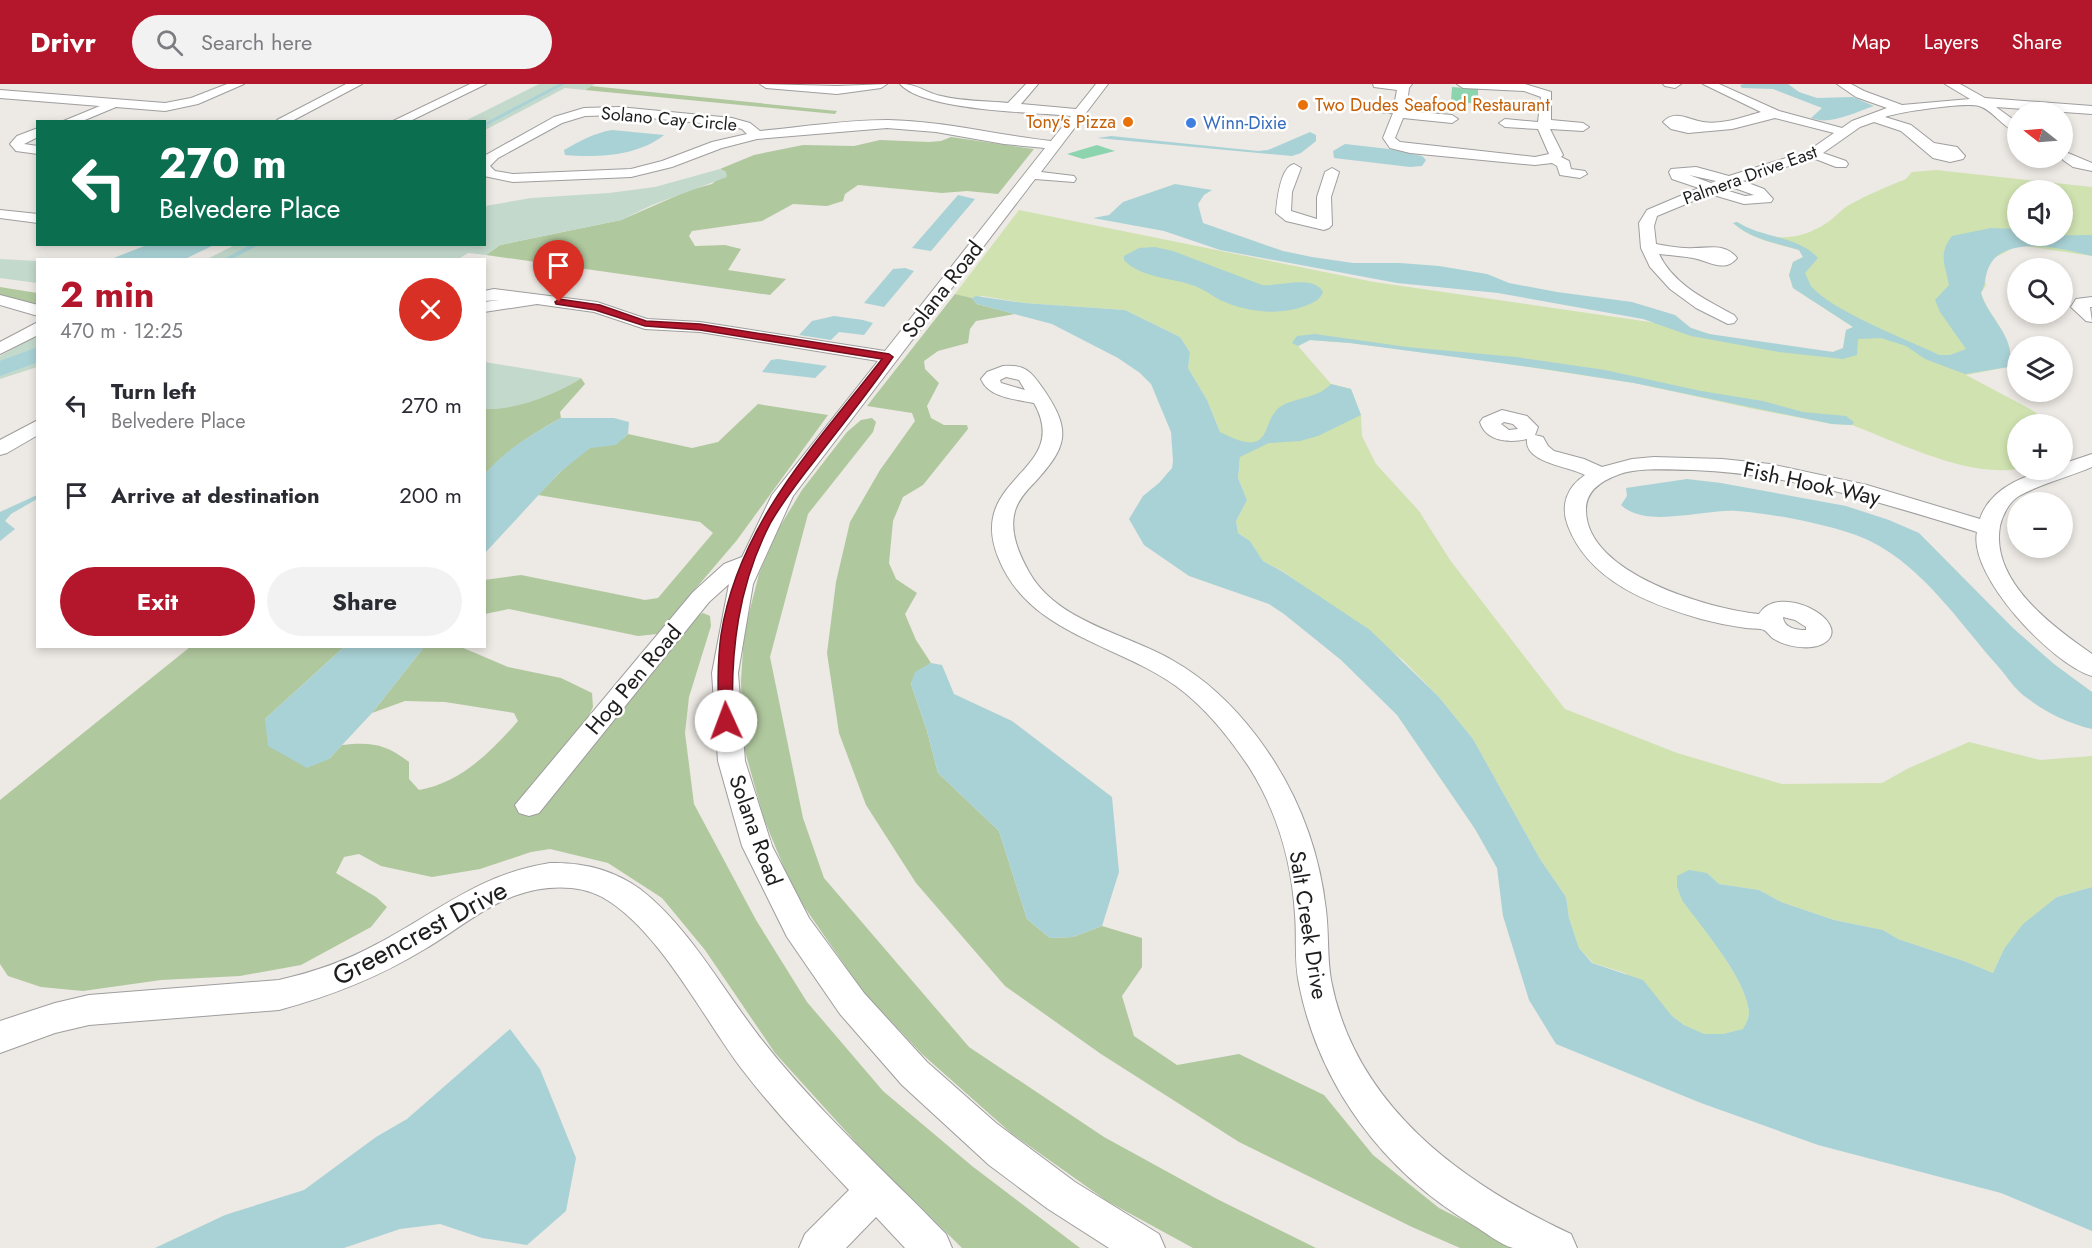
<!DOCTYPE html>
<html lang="en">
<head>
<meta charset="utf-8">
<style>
  body { margin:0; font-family:Jost,sans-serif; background:#f2f2f3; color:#2b2b33; height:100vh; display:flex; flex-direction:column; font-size:22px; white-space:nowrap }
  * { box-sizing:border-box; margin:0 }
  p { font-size:20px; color:#7c7c81 }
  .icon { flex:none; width:33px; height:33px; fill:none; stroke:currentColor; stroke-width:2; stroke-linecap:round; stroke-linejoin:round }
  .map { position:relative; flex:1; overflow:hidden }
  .drawer { position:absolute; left:36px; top:174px; width:450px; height:390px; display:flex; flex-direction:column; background:#fff; border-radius:0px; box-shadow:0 3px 9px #0003 }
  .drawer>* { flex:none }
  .banner { position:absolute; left:36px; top:36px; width:450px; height:126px; border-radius:0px; box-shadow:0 3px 9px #0003; background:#0b6e4f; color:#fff; overflow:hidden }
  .needle { width:39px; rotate:287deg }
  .tools { position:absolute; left:2007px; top:18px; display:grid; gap:12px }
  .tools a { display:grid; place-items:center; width:66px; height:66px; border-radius:50%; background:#fff; box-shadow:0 3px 9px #0003; font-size:30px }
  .pin { position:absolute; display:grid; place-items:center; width:51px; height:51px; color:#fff; margin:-62px -26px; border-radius:50% 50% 50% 0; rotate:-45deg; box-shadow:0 0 6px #0007 }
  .pin .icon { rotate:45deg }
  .me { position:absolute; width:66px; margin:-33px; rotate:358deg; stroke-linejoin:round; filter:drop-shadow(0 0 4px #0008) }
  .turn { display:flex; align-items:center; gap:21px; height:126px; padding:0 24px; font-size:27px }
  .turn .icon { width:78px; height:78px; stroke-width:2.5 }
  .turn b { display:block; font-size:42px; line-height:51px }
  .round { display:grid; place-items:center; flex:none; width:63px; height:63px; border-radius:32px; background:#f2f2f3 }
  .overview { display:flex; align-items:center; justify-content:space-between; height:102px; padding:0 24px }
  h1 { font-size:36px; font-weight:700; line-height:45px; color:#b4162c }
  .primary-button { display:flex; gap:12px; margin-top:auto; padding:12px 24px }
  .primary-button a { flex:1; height:69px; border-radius:36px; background:#b4162c; color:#fff; font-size:24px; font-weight:700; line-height:69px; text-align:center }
  .primary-button a+a { background:#f2f2f3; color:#2b2b33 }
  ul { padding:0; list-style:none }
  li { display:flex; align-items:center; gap:18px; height:90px; padding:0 24px }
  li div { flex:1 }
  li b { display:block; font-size:22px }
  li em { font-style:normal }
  header { display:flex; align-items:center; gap:36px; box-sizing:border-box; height:84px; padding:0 30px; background:#b4162c; color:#fff }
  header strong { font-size:28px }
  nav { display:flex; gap:33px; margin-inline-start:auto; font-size:21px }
  .search { width:420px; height:54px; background:#f2f2f3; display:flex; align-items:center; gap:15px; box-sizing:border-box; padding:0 21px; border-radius:33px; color:#7c7c81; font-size:22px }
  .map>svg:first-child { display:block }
  .grass { fill:#cfe2b0; fill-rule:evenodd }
  .forest { fill:#b0c89e }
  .wetland { fill:#c3d9cc }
  .pitch { fill:#8bd4ae }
  .water { fill:#a9d2d6 }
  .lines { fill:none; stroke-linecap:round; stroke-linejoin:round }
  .stream-far1 { stroke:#a9d2d6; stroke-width:3 }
  .stream { stroke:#a9d2d6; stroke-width:4 }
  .river { fill:#a9d2d6; fill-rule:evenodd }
  .minor-casing { stroke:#9e9e9e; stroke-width:2 }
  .minor { fill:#fff; fill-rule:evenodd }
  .route { fill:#b4162c; stroke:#750e1d; stroke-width:1.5 }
  .food-dot { fill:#e8710a; stroke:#fff; stroke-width:2 }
  .shop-dot { fill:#3f7fe0; stroke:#fff; stroke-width:2 }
  .labels { text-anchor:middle; stroke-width:5; stroke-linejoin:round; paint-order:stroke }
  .far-food-label { font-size:18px; fill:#c56008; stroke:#fff; text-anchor:start }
  .far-street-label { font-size:18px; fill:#1d1d1d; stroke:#fff }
  .far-shop-label { font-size:18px; fill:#366cbe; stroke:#fff; text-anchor:start }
  .street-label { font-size:22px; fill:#1d1d1d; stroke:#fff }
  .near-street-label { font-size:27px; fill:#1d1d1d; stroke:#fff }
</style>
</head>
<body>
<header>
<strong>Drivr</strong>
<div class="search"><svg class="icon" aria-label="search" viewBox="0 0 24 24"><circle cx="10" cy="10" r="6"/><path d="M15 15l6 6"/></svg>Search here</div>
<nav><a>Map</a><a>Layers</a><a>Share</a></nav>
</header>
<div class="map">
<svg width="2092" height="1164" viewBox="0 0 2092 1164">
  <rect width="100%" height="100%" fill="#ede9e4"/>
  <!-- grass -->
  <path class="grass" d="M1936,86L2092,103V172L2019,161L1994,174L1984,191L1986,201L1981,209C1988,234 2019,256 2008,283L1966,291L2030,325L2052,340H2018L2017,385C1966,393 1900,359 1852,341L1832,340L1754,325L1634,299L1476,275L1350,259L1310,256L1298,262L1331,300L1351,305L1361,331L1362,352L1376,380L1419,427L1450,476L1565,625L1677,669L1782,700L1882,699L1909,684L1969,658L2040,676L2092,672V803L2057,813L2004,865L1993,889L1964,877L1898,855L1883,846L1834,836L1781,818L1759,806L1719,800L1707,789L1677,803L1682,815C1702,844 1746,894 1749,928C1749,934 1746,940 1744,945L1723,950L1704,951L1684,941L1672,932L1660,918L1625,889L1593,879L1579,864L1569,834L1566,813L1540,775L1473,655L1438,612L1403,576L1340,528L1284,488L1263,477L1250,457L1238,449L1236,437L1247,416L1238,394L1240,373L1220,348L1207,316L1188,284L1190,268L1180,253L1125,226L1024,219L983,212L972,214L955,210L1019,126L1374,198L1691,244C1735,260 1787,264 1833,268L1843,264L1846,246L1853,243L1793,204L1789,191L1793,178L1803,173L1799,166C1776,160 1751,155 1733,139L1737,138C1767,157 1795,159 1825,140C1834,135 1841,125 1851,120C1869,110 1888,102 1906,95L1912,88ZM2018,106H2062V152H2018Z"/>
  <!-- forest -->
  <path class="forest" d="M591,2L837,27L835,30L585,6Z
    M951,53L1034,65L998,110L967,107L942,109L858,101L845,110L843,117L827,122L793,120L762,137L692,147L689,152L695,162L725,161L741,165L728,186L786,195L770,211L486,171L500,161L621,136L690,106L712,100L726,88L720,85L754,71L803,61L854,62L880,56L929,58L941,57Z
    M0,203L37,209V221L0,212Z
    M955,210L972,214L977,220L1015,230L976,237L970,245L968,259L938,267L924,277L925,285L939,299L927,322L931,334L944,341H967L968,345L923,401L903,413L893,437L889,479L896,495L917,509L905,530L916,556L931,579L916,588L911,600L927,647L938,689L999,747L1027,835L1050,854L1073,853L1102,842L1142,854V883L1122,912L1134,952L1177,981L1239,970L1324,1011L1373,1071L1439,1124L1518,1164H1460L1412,1143L1239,1058L1101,970L1005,902L916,799L866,721L839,649L827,569L836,498L850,438L880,386L915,337L912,329L867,322Z
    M581,294L585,300L560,328L561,334C532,350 507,366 485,390V325C512,326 559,309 581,294Z
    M758,320L828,331L737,456L657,550L638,552L509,525L485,530L484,496L521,491L645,516L658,514L713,449L700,438L538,411C550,399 576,370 590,364C609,357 610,367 628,350L692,364L718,358Z
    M872,334L876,338L873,348L808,430L770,573L803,734L824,794L969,963L1104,1053L1217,1115L1316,1164H1193L1107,1117L1011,1049L922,970L864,909L794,808L764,735L743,660L741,597L744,549L759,490L776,449L802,406L847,348L861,336Z
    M703,529L710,532L711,542L689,613L685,649L694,720L756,836L807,918L883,1007L972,1082L1080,1164H962L862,1065L775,969L705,866L662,814L608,779L550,765L531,768L480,785L432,793L381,782L359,770L344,773L336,789L376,813L387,823L371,843L301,881L240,892L161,896L83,907L41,903L8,892L0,880V716L190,563H344L265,635L329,675L342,661C372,658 385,660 409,678V695L419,706C460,699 491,668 518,637L514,629L445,618L405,617L372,629L424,563H461L508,583L561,594L592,609L593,623L584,642L694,534Z"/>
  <!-- wetland -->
  <path class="wetland" d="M539,0H595L585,6L565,4L485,46L484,38L465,37Z
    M720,85L726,88L727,93L652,121L621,136L500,161L486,171L468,169L457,176H205L235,161L484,160L485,122L531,114L609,109L655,103Z
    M0,175L37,177V199L0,194Z
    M37,251V283L0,295V272Z
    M485,278L581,294C556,311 516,326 485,325Z"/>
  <!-- pitch -->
  <path class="pitch" d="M1452,3L1478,5V20L1451,17Z
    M1097,61L1115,67L1083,75L1067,70Z"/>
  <!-- water -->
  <path class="water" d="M1744,0H1788L1799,8L1817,14L1853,13L1874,22C1855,28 1830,42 1811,34L1822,24L1773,5L1742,4L1740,1Z
    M612,46L664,51C638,72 597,74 565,71L564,66C580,57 594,49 612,46Z
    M1310,48L1316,51V57L1301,69L1292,72L1097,54L1111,52L1258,67L1268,66Z
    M1345,60L1389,65L1422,72L1426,76L1422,82L1410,83L1334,74L1333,67Z
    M1175,100L1212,106L1204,111L1198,120L1203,139L1283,167L1312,173L1353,179H1400L1439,182L1487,190L1509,199L1557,208L1632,218L1675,231L1691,244L1709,250L1833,268L1843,264L1846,246L1853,243L1793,204L1789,191L1793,178L1803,173L1799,166C1776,159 1751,155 1733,139L1737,138C1762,154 1798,152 1818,174L1805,189C1807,193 1809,198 1811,202C1833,228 1907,255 1939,271H1950L1966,265L1940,228L1935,216L1949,201C1945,180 1938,170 1952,152L1991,144L2017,145L2018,152L2092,151V172C2066,165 2013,152 1993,176C1984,187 1987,198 1981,209C1988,234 2019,256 2008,283L1965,290L1925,275L1906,262L1881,254L1858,255L1857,271L1843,275L1779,268L1691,252L1643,235L1498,209L1397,199L1220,166L1164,147L1093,134L1109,131L1123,118Z
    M958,111L975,115L931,167L912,164Z
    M147,161V160L214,161L185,175H111Z
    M1155,163L1173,167L1262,201C1279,203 1313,190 1323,208C1320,216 1313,219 1305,222C1279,232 1246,228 1220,216C1211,211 1202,204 1192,201C1171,194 1139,193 1124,176V172L1139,164Z
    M905,184L914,187L884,223L864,219L893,185Z
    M976,212L1024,219L1125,226L1180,253L1190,268L1188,284L1207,316L1220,348C1279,379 1257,332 1285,320C1301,313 1319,313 1331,300L1351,305L1361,331L1318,352L1300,357L1269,359L1240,373L1238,394L1247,416L1236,437L1238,449L1250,457L1263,477L1283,488L1370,546L1438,612L1473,655L1540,775L1566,813L1569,834L1579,864L1592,879L1643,896L1672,932L1684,941L1704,950H1723L1743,945C1746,940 1749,934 1749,928C1746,894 1702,844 1682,816L1677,803V792L1689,786L1707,789L1719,800L1759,806L1781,818L1834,836L1883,846L1898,855L1964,877L1993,889L2004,865L2023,840L2057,813L2092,803V1147L2001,1109L1818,1061L1701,1019L1556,960L1529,916L1503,832L1497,784L1475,745L1397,631L1341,576L1284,530L1269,520L1189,492L1144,461L1129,435L1143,412L1159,399L1172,384L1173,377L1171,348L1151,300L1140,289L1118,274L1052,240L977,220L972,214Z
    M834,232L863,236L873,239L864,251L839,248L831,256L799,251L812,237Z
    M1315,250L1407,263L1516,273L1605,286L1701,307L1763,317L1803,328L1846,332L1854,338L1852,341L1832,340L1634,299L1544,285L1350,259L1310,256L1298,262L1292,259L1297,252Z
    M778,275L827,282L815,294L762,288L771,276Z
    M561,334H614L629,338L628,350L616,361L590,364L559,389L485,469V390C506,365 533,350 561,334Z
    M1687,395L1721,399L1846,422L1889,436L1919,449L2013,544L2054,580L2092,608V645C2068,639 2047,629 2027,614C2015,606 2006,591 1996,580C1957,536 1924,484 1870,457C1839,442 1771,429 1736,427C1704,425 1646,445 1621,421L1627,412L1626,404Z
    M37,411V415L11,430L5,437L15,445L0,457V428Z
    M344,563H424L372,629L329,675L307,684L268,662L265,635Z
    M931,579L942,581L954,610L1012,637L1112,713L1119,788L1102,842L1073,853L1050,854L1027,835L999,747L938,689L927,647L911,600L915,588Z
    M510,945L540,985L576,1074L566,1127L527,1161L482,1154L440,1140L400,1145L344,1164H155L225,1131L304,1106L376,1053L407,1035Z"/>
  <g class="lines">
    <!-- stream-far1 -->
    <path class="stream-far1" d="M484,41L562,0"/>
    <!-- stream -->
    <path class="stream" d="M226,176L256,160"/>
    <!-- river -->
    <path class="river" d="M38,263V278L0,292V277Z"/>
    <defs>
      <path id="minor" d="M227,0H244L198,20L165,27L116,23L80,38H61L100,22L0,14V6L165,19L191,14Z
        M346,0H362L290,38L277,36Z
        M470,0H486L408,38H391Z
        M760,0L837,2L887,0L881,4L837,10L766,4Z
        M900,0C918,0 924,8 941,12C962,17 986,17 1008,19L1026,0H1038L1021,20L1076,25L1096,0H1108L1041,88L1074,92L1076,95L1074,98L1035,95L793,412L753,500L738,589L745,677L772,762L809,834L864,909L927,978L996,1039L1075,1098L1159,1150L1165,1164H1109L1048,1125L989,1081L902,1001L840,930L787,853L742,762L718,677L712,589L729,500L709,518L539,729L529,732L519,729L515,721L693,508L724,480L742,473L772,411L878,277L700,248L645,245L594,228L537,220L484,228V218L499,216L484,217V207L494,205L597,218L647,235L700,238L885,267L1045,64L1004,60L936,48L887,44L757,55L722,64L672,83L631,93L513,98L484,92V72L554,33L584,24L619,23L732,34L750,39L760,47C802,43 846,36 888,36C942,37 997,51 1051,57L1071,32C1032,28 924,27 900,0ZM619,31L731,42L742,45L747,50L712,58L662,77L631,85L513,90L495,87L490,82L498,74L562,39L585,32Z
        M1373,0H1412L1409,4L1406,27L1452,31L1458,35L1452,39L1403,34L1395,54L1400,58L1535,73L1549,70L1538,45L1505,43L1499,39L1505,35L1538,38L1541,13L1524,7L1463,4L1457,0H1525L1551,8V36L1583,39L1589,43L1583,47L1550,45L1563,71L1561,73L1569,77L1571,85L1585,87L1587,90L1580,94L1560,91L1557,82L1552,79L1535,81L1410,69L1390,64L1383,54L1393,29L1363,27L1357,23L1363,19L1394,22L1397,6L1374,3Z
        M1663,0H1681L1675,4L1665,2Z
        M1703,0H1719L1779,27L1842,44L1852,37L1887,24L1856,13L1837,0H1851L1864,7L1902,21L1970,15L1945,0H1960L1985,14L2092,22V30L1996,23L2018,39V49C2003,44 1993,26 1979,22C1965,18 1900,28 1885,33L1911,41L1934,59L1957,63L1965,72L1963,75L1950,78L1933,74L1901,47L1874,38L1860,43L1823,69L1846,77L1848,80L1846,83H1836L1813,74L1743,97L1764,105L1773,115L1771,118L1744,120L1710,110L1657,132L1654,142L1656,160C1668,162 1682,165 1694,164C1709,164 1725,159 1737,174C1724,190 1707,176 1693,174C1682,172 1670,171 1659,170C1673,200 1706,216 1734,231L1737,235L1734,239L1728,240L1696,224L1670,205L1650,183L1641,164L1639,139L1647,126L1699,104L1672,95L1669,88L1671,85L1696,83L1729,92L1808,67L1834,49L1775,34L1732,45L1688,49L1671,45L1663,38C1675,25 1689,36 1703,38C1723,41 1742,33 1761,28ZM1689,91L1716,97L1711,99ZM1729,102L1754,111L1745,112L1722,105Z
        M38,44V53L24,60L38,62V70L16,67L10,60L17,52Z
        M2068,69L2092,79V87L2073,83L2063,76L2062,71Z
        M1294,80L1301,84L1292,108L1291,127L1317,135V113L1325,88L1332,84L1339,88L1331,113L1332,141L1329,144L1324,146L1286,137L1276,129C1277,117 1280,83 1294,80Z
        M0,126L38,130V139L0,134Z
        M0,211L38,221V232L0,221Z
        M2092,213V223H2090L2092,238L2086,237L2071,223L2076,215Z
        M38,238V251L0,270V258Z
        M1003,282C1027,280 1032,289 1044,306C1072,347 1067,363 1035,398C1027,406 1018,416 1015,427C1009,448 1019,470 1029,488C1057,538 1125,549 1172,576C1206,595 1234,622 1258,654C1296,705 1319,763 1326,826C1329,850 1327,873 1331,896C1355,1022 1462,1099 1571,1150L1577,1164C1559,1164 1530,1164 1513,1164C1499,1160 1485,1148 1473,1141C1384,1088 1319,1002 1299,900C1294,877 1297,854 1295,831C1292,779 1277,727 1249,683C1229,653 1205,623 1176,602C1116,559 1028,550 998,473C966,392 1073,388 1034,319C1015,315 989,314 981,295L987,288ZM1006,293L1019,296L1025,306L1001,299L1000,296Z
        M1502,326L1527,332L1538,343L1535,351L1543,353L1548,362L1554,367L1584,375L1602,383L1632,375L1654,373L1722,375L1770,380L1867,401L1980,435C1990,403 2032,386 2062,386V380L2092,370V383C2071,392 2038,401 2019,412C2009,418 2002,432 2000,442C1990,497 2053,543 2092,570V592C2052,580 1968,492 1977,448C1882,419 1793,390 1693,386C1669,386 1643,383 1620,390C1603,396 1585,406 1586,427C1587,490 1709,525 1759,530C1779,498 1850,536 1827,557C1814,568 1787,563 1774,555C1770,553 1768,548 1764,546C1760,544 1751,545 1746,544C1731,542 1716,539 1701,535C1649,520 1589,497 1568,442C1560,421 1567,403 1585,391C1568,382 1524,379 1527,355C1510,359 1486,358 1480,338L1483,334ZM1504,338L1513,340L1518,345L1509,346L1501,340ZM1783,533L1795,536L1806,543V546C1796,546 1784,544 1783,533Z
        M38,336V351L7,369L0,371V356Z
        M550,779C582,778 614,786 640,805C691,844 726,912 766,961C820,1029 886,1088 946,1150L952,1164H905L876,1133L846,1164H799L805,1150L849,1106C812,1067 774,1027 741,984C702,932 658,844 602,813C576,799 541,802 514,812C482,824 454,848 425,865C379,893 331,912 279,926L89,941L55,949L0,969V937L55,919L89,911L279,896C314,888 346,877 377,860C438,828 479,790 550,779Z"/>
    </defs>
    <!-- minor casing -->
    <use href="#minor" class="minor-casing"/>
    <!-- minor -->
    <use href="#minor" class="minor"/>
  </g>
  <!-- route -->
  <path class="route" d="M559,215L600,221L646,237L700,240L889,270L893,273C869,308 842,341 816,375C800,395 784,416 771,438C738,501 730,568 733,637L731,641L726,642L719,637C718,608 717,580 721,551C738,440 816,360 882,275L700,246L645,242L595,226L556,220L555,218Z"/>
  <!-- markers -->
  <g class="food-dot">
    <circle cx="1303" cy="21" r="6"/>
    <circle cx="1128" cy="38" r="6"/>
  </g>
  <circle class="shop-dot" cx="1191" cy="39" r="6"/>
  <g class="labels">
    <!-- far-food labels -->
    <g class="far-food-label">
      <text x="1315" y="27">Two Dudes Seafood Restaurant</text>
      <text x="1116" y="44" text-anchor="end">Tony's Pizza</text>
    </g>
    <!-- far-street labels -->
    <g class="far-street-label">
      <text transform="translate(669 35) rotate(5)" y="6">Solano Cay Circle</text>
      <text transform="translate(1750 91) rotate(-20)" y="6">Palmera Drive East</text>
    </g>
    <!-- far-shop labels -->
    <g class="far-shop-label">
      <text x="1203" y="45">Winn-Dixie</text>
    </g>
    <!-- street labels -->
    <g class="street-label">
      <text transform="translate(942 205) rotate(-52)" y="8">Solana Road</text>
      <text transform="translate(1812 399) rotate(12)" y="8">Fish Hook Way</text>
      <text transform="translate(633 595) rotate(-50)" y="8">Hog Pen Road</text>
      <text transform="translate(756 746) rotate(70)" y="8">Solana Road</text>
      <text transform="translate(1309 841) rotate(81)" y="8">Salt Creek Drive</text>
    </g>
    <!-- near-street labels -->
    <g class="near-street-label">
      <text transform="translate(420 849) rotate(-28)" y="9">Greencrest Drive</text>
    </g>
  </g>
</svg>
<div class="tools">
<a><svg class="needle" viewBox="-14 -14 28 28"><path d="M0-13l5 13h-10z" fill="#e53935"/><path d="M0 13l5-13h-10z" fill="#7c7c81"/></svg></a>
<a><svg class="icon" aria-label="sound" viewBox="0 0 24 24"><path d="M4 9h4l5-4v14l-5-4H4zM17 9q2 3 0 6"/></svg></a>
<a><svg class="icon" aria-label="search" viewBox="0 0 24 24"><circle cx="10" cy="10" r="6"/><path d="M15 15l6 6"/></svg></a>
<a><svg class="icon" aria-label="layers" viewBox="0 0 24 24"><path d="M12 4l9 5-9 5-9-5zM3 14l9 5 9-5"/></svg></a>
<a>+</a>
<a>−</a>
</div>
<div class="pin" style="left:559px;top:218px;background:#d93025"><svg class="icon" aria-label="arrive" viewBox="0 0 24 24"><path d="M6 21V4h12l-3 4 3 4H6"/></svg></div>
<svg class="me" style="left:726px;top:637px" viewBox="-20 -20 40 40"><circle r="19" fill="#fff"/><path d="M0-13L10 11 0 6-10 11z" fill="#b4162c"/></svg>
<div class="banner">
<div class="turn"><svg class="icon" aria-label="left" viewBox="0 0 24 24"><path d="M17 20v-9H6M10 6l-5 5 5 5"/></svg><div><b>270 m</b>Belvedere Place</div></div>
</div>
<section class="drawer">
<div class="overview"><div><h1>2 min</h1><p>470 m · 12:25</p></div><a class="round" style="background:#d93025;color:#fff"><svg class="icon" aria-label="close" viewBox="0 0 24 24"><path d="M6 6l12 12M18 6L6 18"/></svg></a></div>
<ul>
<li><svg class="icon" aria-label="left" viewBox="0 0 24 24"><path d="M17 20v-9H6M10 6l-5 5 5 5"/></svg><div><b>Turn left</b><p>Belvedere Place</p></div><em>270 m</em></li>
<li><svg class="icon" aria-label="arrive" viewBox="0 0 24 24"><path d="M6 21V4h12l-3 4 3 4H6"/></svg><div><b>Arrive at destination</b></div><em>200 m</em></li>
</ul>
<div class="primary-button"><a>Exit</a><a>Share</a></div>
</section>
</div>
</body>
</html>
